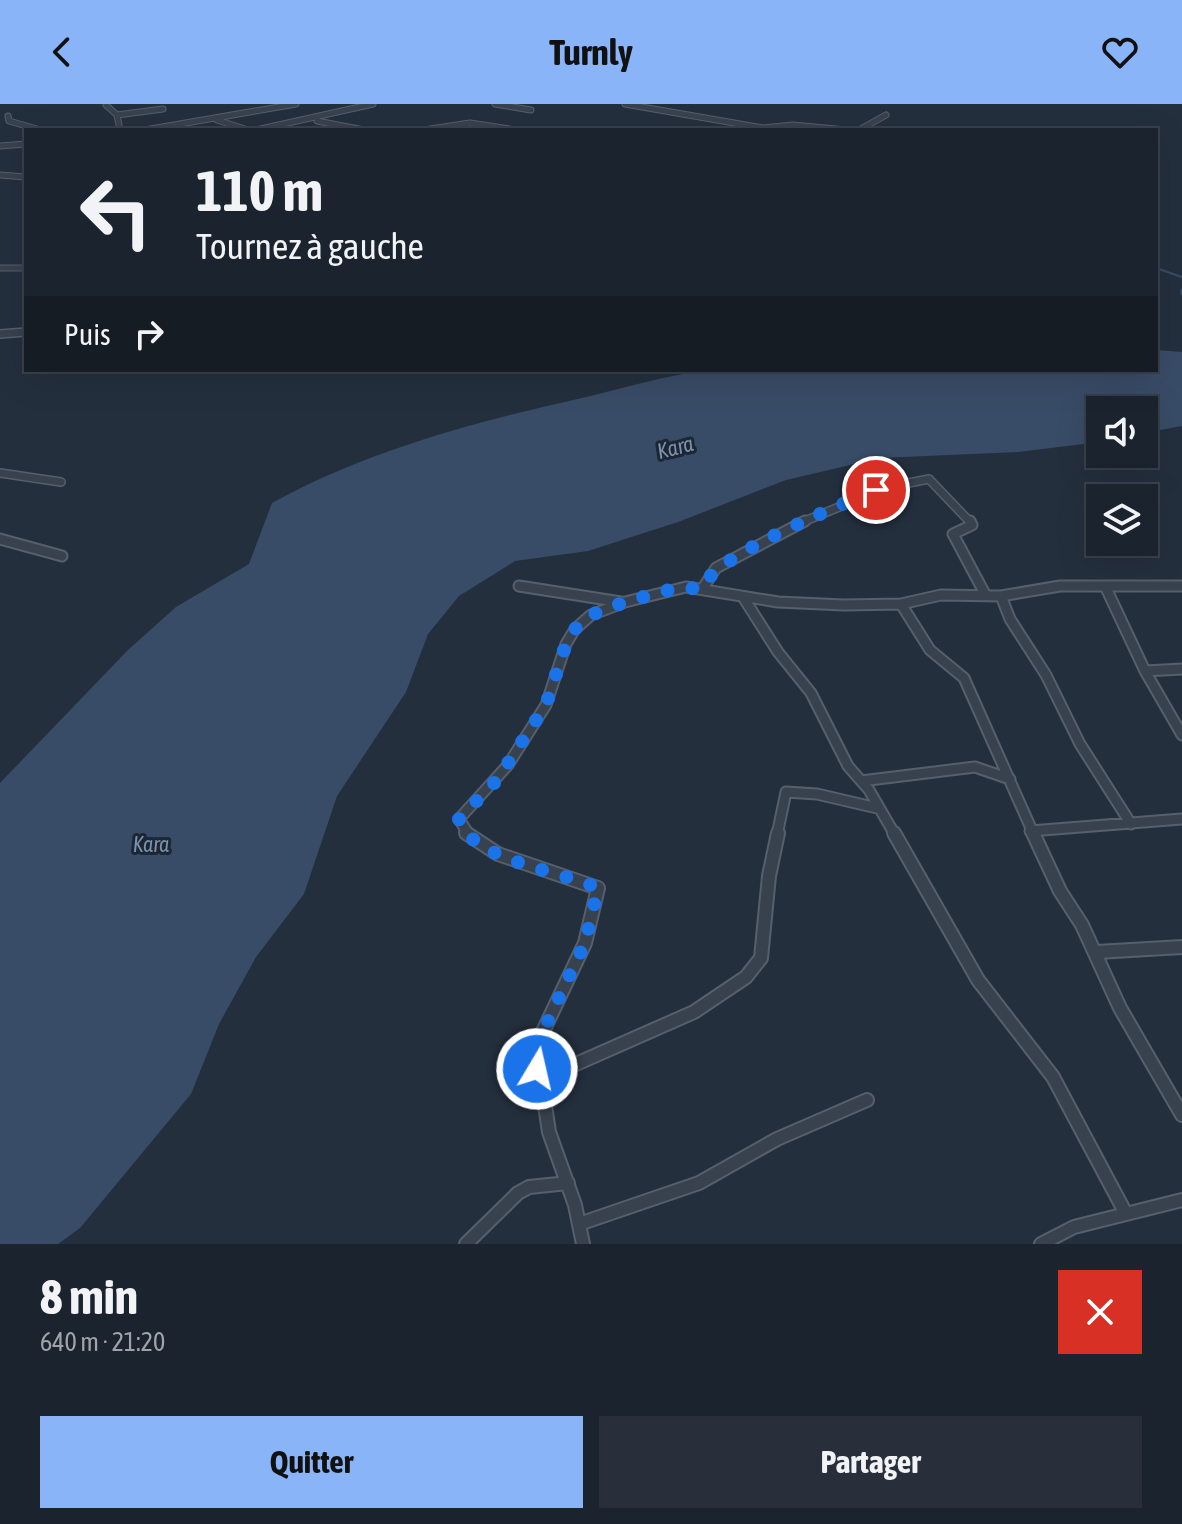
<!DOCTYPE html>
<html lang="fr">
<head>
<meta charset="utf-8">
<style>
  body { margin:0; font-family:"Asap Condensed",sans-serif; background:#282f3a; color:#f1f3f6; height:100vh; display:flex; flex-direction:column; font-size:30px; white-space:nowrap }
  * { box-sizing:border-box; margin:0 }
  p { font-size:26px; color:#a0a4aa }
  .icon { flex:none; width:44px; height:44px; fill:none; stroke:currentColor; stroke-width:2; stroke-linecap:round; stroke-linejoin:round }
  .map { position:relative; height:1140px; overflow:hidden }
  .details { display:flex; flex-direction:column; background:#1b232e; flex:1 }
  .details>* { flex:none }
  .top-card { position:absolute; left:24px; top:24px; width:1134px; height:244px; border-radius:0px; box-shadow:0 8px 32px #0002,0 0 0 2px #39404a; background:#1b232e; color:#f1f3f6; overflow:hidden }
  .buttons { position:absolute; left:1086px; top:292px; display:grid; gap:16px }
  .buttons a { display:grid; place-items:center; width:72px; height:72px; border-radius:0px; background:#1b232e; box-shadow:0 8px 32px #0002,0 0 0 2px #39404a; font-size:40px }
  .pin { position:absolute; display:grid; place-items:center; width:68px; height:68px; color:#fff; margin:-34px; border:4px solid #fff; border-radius:50%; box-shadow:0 2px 8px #0007 }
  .me { position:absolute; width:88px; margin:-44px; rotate:9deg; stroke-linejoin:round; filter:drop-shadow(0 0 6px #0008) }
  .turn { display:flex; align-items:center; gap:28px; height:168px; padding:0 40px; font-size:36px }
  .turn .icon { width:104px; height:104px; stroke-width:2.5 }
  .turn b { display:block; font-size:56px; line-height:68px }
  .then { display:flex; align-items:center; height:76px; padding:0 40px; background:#0003; gap:16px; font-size:30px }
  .round { display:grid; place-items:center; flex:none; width:84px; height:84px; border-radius:0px; background:#282f3a }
  .head { display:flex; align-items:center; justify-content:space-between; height:136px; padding:0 40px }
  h1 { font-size:48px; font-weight:700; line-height:60px }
  .cta { display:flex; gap:16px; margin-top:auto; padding:16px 40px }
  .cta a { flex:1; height:92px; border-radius:0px; background:#8ab4f8; color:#111; font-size:32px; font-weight:700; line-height:92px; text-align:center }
  .cta a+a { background:#282f3a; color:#f1f3f6 }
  header { display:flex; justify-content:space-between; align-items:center; height:104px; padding:0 40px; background:#8ab4f8; color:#111; font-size:36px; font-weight:700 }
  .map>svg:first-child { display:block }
  .water { fill:#394c67 }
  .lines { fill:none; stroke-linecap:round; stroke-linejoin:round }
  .stream-far1 { stroke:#394c67; stroke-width:2 }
  .stream { stroke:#394c67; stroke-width:3 }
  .street-far3-casing { stroke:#565f6c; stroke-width:7 }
  .street-far2-casing { stroke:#565f6c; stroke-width:10 }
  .street-far1-casing { stroke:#565f6c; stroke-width:13 }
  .street-casing { stroke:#565f6c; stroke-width:16 }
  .street-far3 { stroke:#38414e; stroke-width:5 }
  .street-far2 { stroke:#38414e; stroke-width:7 }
  .street-far1 { stroke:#38414e; stroke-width:9 }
  .street { stroke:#38414e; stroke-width:12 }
  .route { stroke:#1a73e8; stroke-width:14; stroke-dasharray:0 25.2 }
  .labels { text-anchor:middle; stroke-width:6; stroke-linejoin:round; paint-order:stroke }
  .water-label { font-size:22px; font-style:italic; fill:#7c92b1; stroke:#1d2633 }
</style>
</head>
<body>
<header><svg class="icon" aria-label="back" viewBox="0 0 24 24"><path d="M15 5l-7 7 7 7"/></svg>Turnly<svg class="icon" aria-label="heart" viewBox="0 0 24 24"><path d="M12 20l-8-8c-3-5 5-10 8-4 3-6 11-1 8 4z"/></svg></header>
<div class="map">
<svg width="1182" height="1140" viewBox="0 0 1182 1140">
  <rect width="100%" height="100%" fill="#242f3e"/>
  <!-- water -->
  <path class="water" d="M1156,246L1182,248V322L1144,329V306H1100V338L1018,348L880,354L786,376L678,418L588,447L515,457L459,492L428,530L406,588L337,692L304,790L256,853L219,920L191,990L80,1124L58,1140H0V679L128,546L176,503L249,460L272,399C369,346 475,318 582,294C624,284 664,272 707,266H1156Z"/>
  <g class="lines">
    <!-- stream-far1 -->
    <path class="stream-far1" d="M1156,164L1182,173"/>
    <!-- stream -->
    <path class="stream" d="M1182,186V190"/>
    <defs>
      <path id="street-far3" d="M495,0L531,6
        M625,0L763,24L793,21L846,26
        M106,1L117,11L120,26
        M117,11L163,5
        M8,12L9,17L40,26
        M217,16L248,26
        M317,17L364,26
        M145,26L296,0
        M256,26L373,0
        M424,26L470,19L516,26
        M859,26L886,11
        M0,42L26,40
        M0,71L26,73
        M0,164H26"/>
      <path id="street-far2" d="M0,230L26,228
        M0,369L61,378
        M800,419L888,383L929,375L971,419"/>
      <path id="street-far1" d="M970,417L972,421L953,430L985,490
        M0,435L62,452
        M519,482L621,498
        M703,484L716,464L805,417
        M1106,484L1145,567L1182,631
        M1001,492L1010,515L1046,571L1080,640L1131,720
        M743,493L778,548L811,589L848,662L869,686L895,731
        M901,500L930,546L964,574L1034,731
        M1145,567L1182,565
        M861,677L975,663L1010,675
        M1030,727L1182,715
        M469,731L459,715L508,661L546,601L566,540L575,525L591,511L625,498L686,483L778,498L844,501L901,500L941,491L1001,492L1060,482H1182
        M777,731L786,688L817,690L877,704"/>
      <path id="street" d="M466,729L498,750L598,784L585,839L538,938L537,948L549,1028L575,1101L583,1140
        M894,729L978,876L1053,973L1125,1108
        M1033,729L1060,787L1082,821L1120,904L1182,1011
        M1097,848L1182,843
        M542,975L694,908L746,873L761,854L769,772L778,729
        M582,1119L699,1079L777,1035L867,996
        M466,1140L518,1089L529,1083L568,1079
        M1041,1140L1074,1123L1182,1096"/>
    </defs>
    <!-- street-far3 casing -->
    <use href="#street-far3" class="street-far3-casing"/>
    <!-- street-far2 casing -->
    <use href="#street-far2" class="street-far2-casing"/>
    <!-- street-far1 casing -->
    <use href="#street-far1" class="street-far1-casing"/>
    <!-- street casing -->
    <use href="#street" class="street-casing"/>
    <!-- street-far3 -->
    <use href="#street-far3" class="street-far3"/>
    <!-- street-far2 -->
    <use href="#street-far2" class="street-far2"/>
    <!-- street-far1 -->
    <use href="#street-far1" class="street-far1"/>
    <!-- street -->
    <use href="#street" class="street"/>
  </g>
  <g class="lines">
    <!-- route -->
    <path class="route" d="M537,965L538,938L585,839L598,784C561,767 470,756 459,715L497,676L546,601L566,540L575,525L591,511L625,498L673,485L703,484C709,454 843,400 876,386"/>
  </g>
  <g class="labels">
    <!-- water labels -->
    <g class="water-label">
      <text transform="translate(675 343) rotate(-14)" y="8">Kara</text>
      <text x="151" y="748">Kara</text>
    </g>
  </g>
</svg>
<div class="buttons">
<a><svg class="icon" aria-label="sound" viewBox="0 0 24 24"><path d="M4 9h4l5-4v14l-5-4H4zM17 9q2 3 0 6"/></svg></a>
<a><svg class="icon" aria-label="layers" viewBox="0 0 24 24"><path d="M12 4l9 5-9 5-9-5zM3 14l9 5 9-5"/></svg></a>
</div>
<div class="pin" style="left:876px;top:386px;background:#d93025"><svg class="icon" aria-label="arrive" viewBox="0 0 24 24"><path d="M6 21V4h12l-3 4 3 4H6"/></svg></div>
<svg class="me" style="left:537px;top:965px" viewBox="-20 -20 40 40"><circle r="17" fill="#1a73e8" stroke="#fff" stroke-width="3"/><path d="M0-11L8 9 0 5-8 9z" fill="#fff"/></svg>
<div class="top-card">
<div class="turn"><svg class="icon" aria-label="left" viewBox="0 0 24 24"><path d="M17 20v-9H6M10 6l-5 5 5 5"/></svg><div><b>110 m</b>Tournez à gauche</div></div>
<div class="then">Puis<svg class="icon" aria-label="right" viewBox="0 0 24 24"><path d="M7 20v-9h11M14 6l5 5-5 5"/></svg></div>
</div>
</div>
<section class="details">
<div class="head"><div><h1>8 min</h1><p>640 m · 21:20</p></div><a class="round" style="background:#d93025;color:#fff"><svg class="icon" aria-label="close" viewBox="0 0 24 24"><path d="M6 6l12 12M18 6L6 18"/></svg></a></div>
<div class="cta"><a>Quitter</a><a>Partager</a></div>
</section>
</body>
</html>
